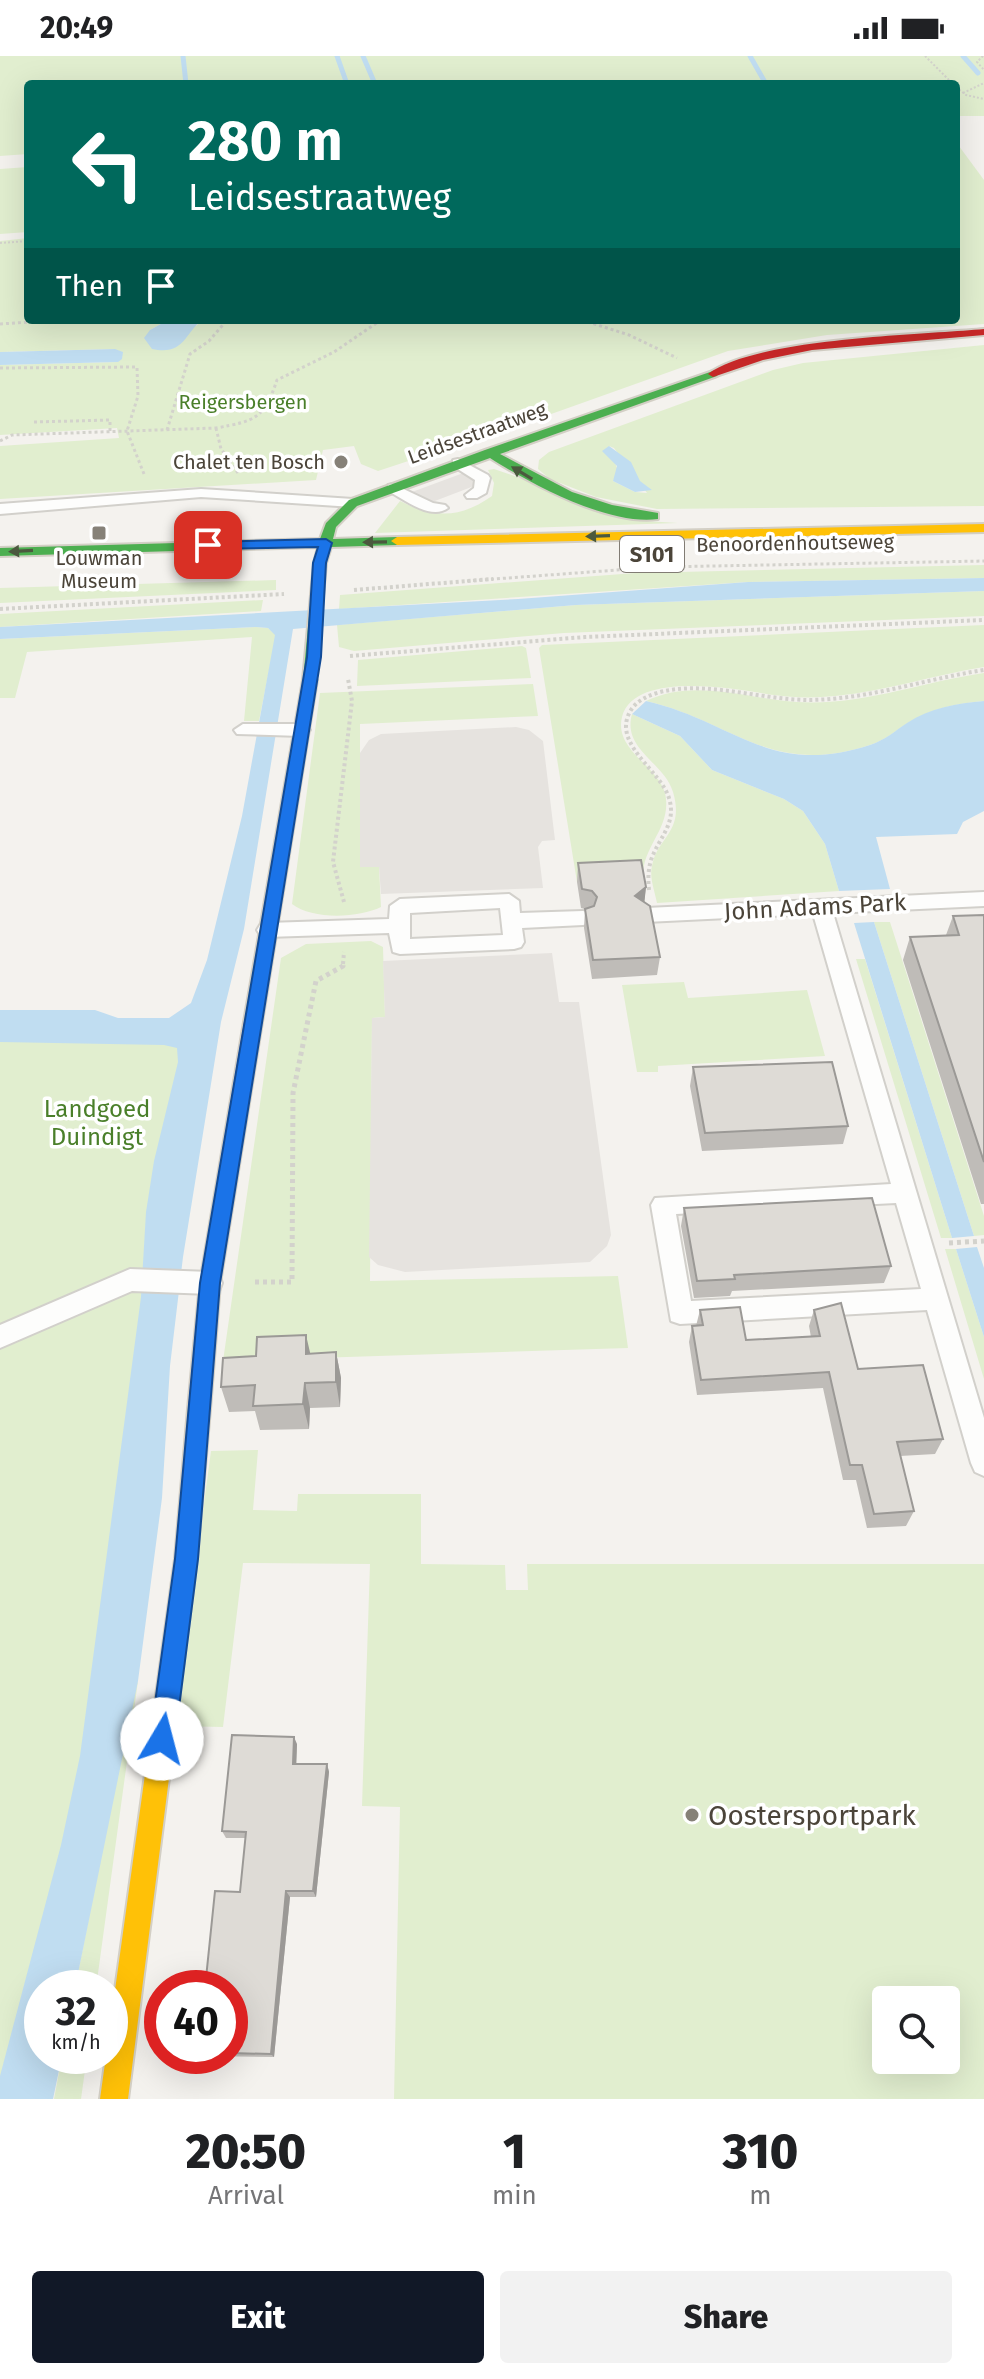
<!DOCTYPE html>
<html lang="en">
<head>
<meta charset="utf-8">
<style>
  body { margin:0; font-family:"Fira Sans",sans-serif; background:#f2f2f2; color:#202124; height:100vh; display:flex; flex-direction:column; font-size:30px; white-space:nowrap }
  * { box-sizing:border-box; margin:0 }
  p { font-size:26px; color:#757577 }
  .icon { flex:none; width:44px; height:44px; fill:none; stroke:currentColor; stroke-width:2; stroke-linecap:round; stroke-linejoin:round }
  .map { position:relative; height:2043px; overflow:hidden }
  .sheet { display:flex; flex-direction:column; background:#fff; flex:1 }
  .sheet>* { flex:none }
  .hud { position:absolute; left:24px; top:24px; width:936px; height:244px; border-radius:8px; box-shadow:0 8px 32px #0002; background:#00695c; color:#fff; overflow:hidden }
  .fabs { position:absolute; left:872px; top:1930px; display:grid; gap:16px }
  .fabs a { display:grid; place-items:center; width:88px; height:88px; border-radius:8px; background:#fff; box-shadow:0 8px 32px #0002; font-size:40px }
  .speed { position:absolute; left:24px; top:1914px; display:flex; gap:16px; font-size:40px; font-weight:700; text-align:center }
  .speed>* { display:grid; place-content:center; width:104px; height:104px; border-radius:50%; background:#fff; box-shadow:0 8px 32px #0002; line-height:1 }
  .speed small { font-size:20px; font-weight:400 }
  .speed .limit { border:12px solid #d22; background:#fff; color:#111 }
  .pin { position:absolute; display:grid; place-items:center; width:68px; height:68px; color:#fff; margin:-34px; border-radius:16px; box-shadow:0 4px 12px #0006 }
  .me { position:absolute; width:88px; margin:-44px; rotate:8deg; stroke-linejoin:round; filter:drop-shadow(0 0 6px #0008) }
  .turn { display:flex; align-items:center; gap:28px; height:168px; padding:0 32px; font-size:36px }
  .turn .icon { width:104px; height:104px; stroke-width:2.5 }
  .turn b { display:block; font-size:56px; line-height:68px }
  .then { display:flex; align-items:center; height:76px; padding:0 32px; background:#0003; gap:16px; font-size:30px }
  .eta { display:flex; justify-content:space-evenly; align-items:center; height:136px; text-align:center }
  .eta b { font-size:48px; font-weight:800; line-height:56px }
  .button { display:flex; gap:16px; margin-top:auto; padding:16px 32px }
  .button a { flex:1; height:92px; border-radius:8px; background:#111827; color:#fff; font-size:32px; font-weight:800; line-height:92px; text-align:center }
  .button a+a { background:#f2f2f2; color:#202124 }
  .status { display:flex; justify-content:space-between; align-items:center; height:56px; padding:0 40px; background:#fff; direction:ltr }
  .status svg { height:22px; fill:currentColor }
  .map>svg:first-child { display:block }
  .green { fill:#e1eecf; fill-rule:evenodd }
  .parking { fill:#e6e3df }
  .water { fill:#c0ddf1 }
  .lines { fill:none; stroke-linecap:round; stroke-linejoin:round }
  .stream { stroke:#c0ddf1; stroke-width:5 }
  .lane-casing { stroke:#d2d0cb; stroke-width:4 }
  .fast-casing { stroke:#d3cfc5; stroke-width:4 }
  .slow-casing { stroke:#d3cfc5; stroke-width:4 }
  .jam-casing { stroke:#d3cfc5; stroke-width:4 }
  .path-far3 { stroke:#d3d2cc; stroke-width:2; stroke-dasharray:2 2; stroke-linecap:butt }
  .path-far2 { stroke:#d3d2cc; stroke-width:3; stroke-dasharray:3 3; stroke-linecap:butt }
  .path-far1 { stroke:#d3d2cc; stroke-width:4; stroke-dasharray:3 3; stroke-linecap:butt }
  .path { stroke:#d3d2cc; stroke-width:5; stroke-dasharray:4 4; stroke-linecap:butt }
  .lane { fill:#fdfdfc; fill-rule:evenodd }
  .fast { fill:#4caf50; fill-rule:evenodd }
  .slow { fill:#ffc107; fill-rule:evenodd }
  .jam { fill:#c62828; fill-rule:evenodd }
  .wall { fill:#bfbcb8 }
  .shaded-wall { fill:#9b9996 }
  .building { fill:#dedbd6; stroke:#9b9996; stroke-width:2 }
  .oneway { fill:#4b593e }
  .route { fill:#1a73e8; stroke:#114b97; stroke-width:2 }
  .poi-dot { fill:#868178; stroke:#fff; stroke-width:3 }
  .labels { text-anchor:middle; stroke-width:7; stroke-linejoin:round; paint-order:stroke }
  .far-park-label { font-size:20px; fill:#4a7f2a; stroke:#fff }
  .far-street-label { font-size:20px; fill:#4b4439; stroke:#fff }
  .far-poi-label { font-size:20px; fill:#4b4439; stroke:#fff; text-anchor:end }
  .shield { fill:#fff; stroke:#817c74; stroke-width:2 }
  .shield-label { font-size:22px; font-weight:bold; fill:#4b4439 }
  .street-label { font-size:24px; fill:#4b4439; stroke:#fff }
  .park-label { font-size:24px; fill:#4a7f2a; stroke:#fff }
  .near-poi-label { font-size:28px; fill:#4b4439; stroke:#fff; text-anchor:start }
</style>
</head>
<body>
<div class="status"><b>20:49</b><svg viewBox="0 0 49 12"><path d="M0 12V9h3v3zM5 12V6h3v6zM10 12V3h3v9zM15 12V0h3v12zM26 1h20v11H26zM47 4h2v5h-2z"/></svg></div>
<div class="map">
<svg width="984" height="2043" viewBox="0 0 984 2043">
  <rect width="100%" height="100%" fill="#f4f2ee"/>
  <!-- green -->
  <path class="green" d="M0,0H984V60H956V28H28V98L0,100Z
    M956,86L984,124V268L827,279L728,295L554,357L378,415L361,408L354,390L323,394L316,424L0,443V390L119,382L117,372L0,379V309L117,306L115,293L0,296V185L28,182V264H168L150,274L196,270L202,264H956Z
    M28,111V176L0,178V113Z
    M984,289V450L657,453L596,441L550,423L538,413L539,404L549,396L773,314L803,307ZM609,390L614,392L647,437L635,436L613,425L618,415Z
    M494,413L645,465L678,467L375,477L400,445C435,462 459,463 492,440L494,427L488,414Z
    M984,509V522L748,526L339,553L340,539L636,517Z
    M276,524V534L0,547V532Z
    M984,535V560L564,577L354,595L339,591L337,569L576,549Z
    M263,544L261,555L0,571V558Z
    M984,569V611C934,619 886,635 835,640C815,642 794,642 774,639C740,634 635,613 622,661C614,694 657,709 665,737C673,772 641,790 643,823L577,826L539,592L542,589Z
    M256,571L268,572L276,579L259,665H244L252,581L27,596L15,642H0V583Z
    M522,590L526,592L531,622L357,630L358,604Z
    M984,617V645C959,647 935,652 913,664C898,672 887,684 870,689C770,722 733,665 646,645C695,622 747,643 797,646C862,650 921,626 984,617Z
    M533,628L538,660L360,668V811H379L381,851C359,862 312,864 292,848L320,637Z
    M632,658L680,680L712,714L784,743L803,755L825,788L839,835L657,847C655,836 649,821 652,810C657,781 685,776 673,736C664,706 622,694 632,658Z
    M874,866H890L984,1160V1179L974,1180Z
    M371,885L383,891L385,961L372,962L370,1225L618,1220L628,1292L223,1305L281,902L306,888Z
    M856,903H865L952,1182H941Z
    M684,926L688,942L807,934L825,1000L658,1010V1016H637L622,929Z
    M0,964L214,965L170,1228L22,2043H0Z
    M945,1193H956L984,1281V1323Z
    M258,1394L253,1454L297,1455L298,1438H421V1508L505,1509L506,1534H528L527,1508H984V2043H394L400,1751L362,1750L370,1508L243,1507L223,1671L174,1670L211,1395ZM886,1944H946V2004H886Z
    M138,1625L96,1932H75L134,1633Z
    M62,2000H87L81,2043H54Z"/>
  <!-- parking -->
  <path class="parking" d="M466,416L482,427L427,448L412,436Z
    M516,671L529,674L543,685L555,784L542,785L538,791L543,832L381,838L379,811H360V697L369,684L381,678Z
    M552,897L559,946H579L611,1179L607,1190L590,1206L405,1216L378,1209L369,1201L372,962L385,961L383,905Z"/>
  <!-- water -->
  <path class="water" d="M168,264H202C185,277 184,300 152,293L144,282L150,274Z
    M115,293L123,296L122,303L118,306L0,309V296Z
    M609,390L631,406L640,425L652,434L635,436L613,425L617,410L602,395Z
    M984,522V535L576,549L293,573L244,873L221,966L183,1201L170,1310L162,1442L138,1625L75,1932H42V2000H62L53,2043H0V2020L61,1789L80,1700L141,1241L146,1156L154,1105L178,1006L177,992L164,989L0,986V954H95L118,962H169L191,947L207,904L242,760L275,579L268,572L256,571L0,583V571L518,543L748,526Z
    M646,645C734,665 769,722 870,689C885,684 895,675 907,667C930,652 957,647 984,645V755L963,766L957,778L876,781L890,833L839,835L825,788L803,755L784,743L712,714L680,680L632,658Z
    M874,866L974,1180L952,1182L854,867Z
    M977,1191L984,1212V1281L956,1193Z"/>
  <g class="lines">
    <!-- stream -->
    <path class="stream" d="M183,0L186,28
      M337,0L347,28
      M363,0L375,28
      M750,0L766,28
      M963,0L978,17"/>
    <defs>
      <path id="lane" d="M458,403L488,419L490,422L486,437L477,442H467L465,439L474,432L475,424L453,410V404Z
        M393,428L433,447L445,449L448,452C431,465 404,443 388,435V429Z
        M201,433L353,443L360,447L353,451L201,441L0,458V448Z
        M243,668H301L310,674L301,680L237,678L234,674Z
        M984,836V850L833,857L984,1362V1420L975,1416L971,1407L927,1254L680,1268L671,1265L651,1149L655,1142L891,1128L813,858L646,866L636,859L646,852ZM896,1147L921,1233L691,1245L676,1158Z
        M509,838L519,845L520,857L583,855L590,857L593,862L590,867L583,869L522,872L524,886L521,891L514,893L400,898L393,896L389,877L267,881L260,879L257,874L260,869L267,867L389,863L390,850L400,843ZM500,852L503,879L410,883V857Z
        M130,1213L210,1216L219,1219L222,1227L219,1235L210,1238L132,1235L0,1292V1269Z"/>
      <path id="fast" d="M713,315L718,318L717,320L500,398L572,436L612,449L658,457V463C609,470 531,428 490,402L357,450L336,471L333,483L397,481L403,485L397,489L331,491L326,507L315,627L310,628L303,624L314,507L318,491L0,500V492L320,483L326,467L349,444L485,394Z"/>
      <path id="slow" d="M984,468V476L397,489L391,485L397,481Z
        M310,620L317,624L262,966L253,973L244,966L303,624Z
        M199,1343L207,1346L210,1353L197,1503L128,2043H100L106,2000H110V1970L175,1503L188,1353L191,1346Z"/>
      <path id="jam" d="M984,273V279L812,294L763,304L713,321L708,318C757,282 919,279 984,273Z
        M253,959L262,966L220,1227L210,1353L207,1360L199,1363L191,1360L188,1353L200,1227L244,966Z"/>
    </defs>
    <!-- lane casing -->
    <use href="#lane" class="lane-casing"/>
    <!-- fast casing -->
    <use href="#fast" class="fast-casing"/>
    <!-- slow casing -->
    <use href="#slow" class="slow-casing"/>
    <!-- jam casing -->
    <use href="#jam" class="jam-casing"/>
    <!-- path-far3 -->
    <path class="path-far3" d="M925,0L953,28
      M983,0L977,6L984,14
      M956,31L966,39L984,43
      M963,37L984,27
      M0,187L28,185"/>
    <!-- path-far2 -->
    <path class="path-far2" d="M582,264L629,279L677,302
      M0,268L61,264
      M0,312L137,311L138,340L127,375L144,418
      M34,366L110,364V376
      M216,372L221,393L238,417
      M167,374L190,298L209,285L227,264
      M0,385L12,379L216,372C255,365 264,363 277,324L334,296L381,264
      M467,525L658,511L984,505"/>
    <!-- path-far1 -->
    <path class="path-far1" d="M354,534L493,523
      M0,553L284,538
      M350,600L585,581L984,564
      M649,834C648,824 648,814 651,804C659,781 677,768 669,742C661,716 619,692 627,663C632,644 652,637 670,634C716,627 763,644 810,644C870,643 925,623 984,614
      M344,846L333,806L352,645L348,623
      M343,908L344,896"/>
    <!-- path -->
    <path class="path" d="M949,1187L984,1185
      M255,1226H292L293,1037L316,925L343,910V906"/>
    <!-- lane -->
    <use href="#lane" class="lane"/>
    <!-- fast -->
    <use href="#fast" class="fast"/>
    <!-- slow -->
    <use href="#slow" class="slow"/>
    <!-- jam -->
    <use href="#jam" class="jam"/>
  </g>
  <!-- wall -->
  <path class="wall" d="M578,807L646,831L644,846L660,901L657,919L592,923L584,872L585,853L581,852L577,826Z
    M984,859V1148H981L903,904L910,881L946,879L953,860Z
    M693,1011L848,1070L843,1088L702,1095L690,1030Z
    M684,1152L891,1210L884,1227L732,1235L730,1240L694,1242L681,1170Z
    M700,1254L746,1284L811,1281L809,1270L814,1254L858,1313L943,1383L935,1398L900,1400L914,1455L906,1470L867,1472L856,1424H843L823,1332L697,1339L689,1286L692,1270H696Z
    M336,1296L341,1322L340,1351L310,1352L309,1373L260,1374L255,1355L229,1356L221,1331L310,1298Z
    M297,1688L296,1708H327L329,1716L316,1841H290L274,2001L202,2000H230V1932L246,1782H226L222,1775Z"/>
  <!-- shaded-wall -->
  <path class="shaded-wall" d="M646,831L644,850L635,840Z
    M306,1279L312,1305L306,1298Z
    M336,1296L341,1322L340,1351L336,1326Z
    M305,1327L310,1352L309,1373L303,1348Z
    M294,1681L297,1688L296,1716L293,1708Z
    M327,1708L329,1716L316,1841L313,1835Z
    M286,1835L290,1841L274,2001L271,1998Z"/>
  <!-- building -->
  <path class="building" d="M641,804L646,831L635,840L650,850L660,901L593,904L585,853L594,850L597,841L592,835L582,833L578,807Z
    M984,859V1106L910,881L959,879L953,860Z
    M832,1006L848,1070L705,1077L693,1011Z
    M872,1142L891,1210L734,1219L735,1223L697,1225L684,1152Z
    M841,1247L858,1313L923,1309L943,1383L897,1386L914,1455L874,1458L862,1409H850L829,1316L701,1324L692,1270L703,1269L700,1254L740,1251L746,1284L820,1280L814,1254Z
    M306,1279V1298L336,1296V1326L305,1327L303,1348L253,1350L255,1329L221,1331L223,1302L256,1300L257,1281Z
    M232,1679L294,1681L293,1708H327L313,1835H286L271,1998L230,1997V1932H205L215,1835L240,1836L246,1776L222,1775Z"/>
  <!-- one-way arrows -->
  <defs><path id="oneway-solid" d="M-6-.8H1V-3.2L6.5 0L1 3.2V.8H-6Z" transform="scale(2)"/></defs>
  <g class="oneway">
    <use href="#oneway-solid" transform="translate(522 417) rotate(-149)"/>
    <use href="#oneway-solid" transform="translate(598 480) rotate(178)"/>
    <use href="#oneway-solid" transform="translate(375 486) rotate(179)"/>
    <use href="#oneway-solid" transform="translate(21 495) rotate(177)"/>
  </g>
  <!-- route -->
  <path class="route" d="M326,483L332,487L326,507L321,601L220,1227L198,1503L175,1683L171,1692L162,1695L154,1692L150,1683L175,1503L200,1227L307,601L313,507L318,491L208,493L201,489L208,486Z"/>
  <!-- markers -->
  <g class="poi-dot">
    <circle cx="341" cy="406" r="8"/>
    <rect x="91" y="469" width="16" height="16" rx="4"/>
    <circle cx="692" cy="1759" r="8"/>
  </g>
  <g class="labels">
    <!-- far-park labels -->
    <g class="far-park-label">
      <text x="243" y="353">Reigersbergen</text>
    </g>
    <!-- far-street labels -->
    <g class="far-street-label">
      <text transform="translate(477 377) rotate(-20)" y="7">Leidsestraatweg</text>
      <text transform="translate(795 487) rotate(-1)" y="7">Benoordenhoutseweg</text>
    </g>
    <!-- far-poi labels -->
    <g class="far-poi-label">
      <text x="325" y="413">Chalet ten Bosch</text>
      <text x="99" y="509" text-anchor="middle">Louwman<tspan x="99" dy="23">Museum</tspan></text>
    </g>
    <!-- shield labels -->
    <rect class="shield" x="620" y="480" width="64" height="36" rx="6"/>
    <g class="shield-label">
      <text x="652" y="506">S101</text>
    </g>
    <!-- street labels -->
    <g class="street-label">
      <text transform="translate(815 851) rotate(-3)" y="8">John Adams Park</text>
    </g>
    <!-- park labels -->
    <g class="park-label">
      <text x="97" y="1061">Landgoed<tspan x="97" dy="28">Duindigt</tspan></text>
    </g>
    <!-- near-poi labels -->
    <g class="near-poi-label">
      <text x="708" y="1769">Oostersportpark</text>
    </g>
  </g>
</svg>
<div class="fabs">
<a><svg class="icon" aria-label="search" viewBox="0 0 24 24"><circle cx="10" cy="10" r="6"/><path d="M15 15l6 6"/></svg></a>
</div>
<div class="speed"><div>32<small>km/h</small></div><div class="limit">40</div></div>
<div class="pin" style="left:208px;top:489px;background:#d93025"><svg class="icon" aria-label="arrive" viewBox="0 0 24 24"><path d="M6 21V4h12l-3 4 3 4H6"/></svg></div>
<svg class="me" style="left:162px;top:1683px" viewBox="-20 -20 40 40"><circle r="19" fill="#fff"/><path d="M0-13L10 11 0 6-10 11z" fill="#1a73e8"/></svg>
<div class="hud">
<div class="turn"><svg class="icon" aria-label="left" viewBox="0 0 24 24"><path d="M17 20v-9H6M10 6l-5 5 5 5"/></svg><div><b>280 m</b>Leidsestraatweg</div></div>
<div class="then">Then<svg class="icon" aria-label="arrive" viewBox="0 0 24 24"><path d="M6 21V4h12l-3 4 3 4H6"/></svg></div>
</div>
</div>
<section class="sheet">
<div class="eta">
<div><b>20:50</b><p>Arrival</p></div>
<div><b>1</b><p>min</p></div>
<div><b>310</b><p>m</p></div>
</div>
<div class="button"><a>Exit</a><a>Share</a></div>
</section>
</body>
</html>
